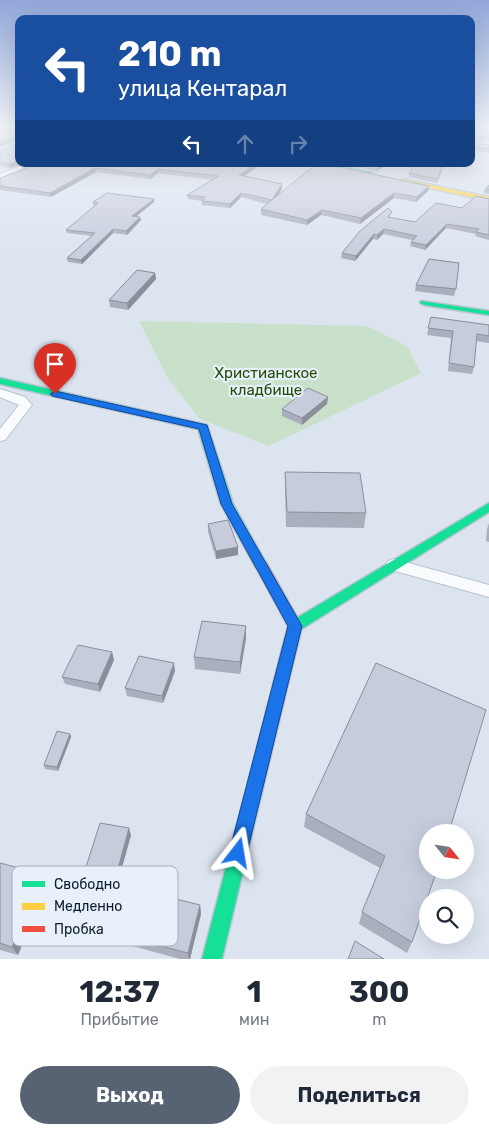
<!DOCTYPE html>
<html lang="ru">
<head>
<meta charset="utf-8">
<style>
  body { margin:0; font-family:Rubik,sans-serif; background:#f2f2f3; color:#1f2937; height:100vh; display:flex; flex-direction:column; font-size:19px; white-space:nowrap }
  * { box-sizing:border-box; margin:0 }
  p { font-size:16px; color:#747a83 }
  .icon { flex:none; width:28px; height:28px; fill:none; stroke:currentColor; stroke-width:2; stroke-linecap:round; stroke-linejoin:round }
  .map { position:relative; height:959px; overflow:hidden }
  .drawer { display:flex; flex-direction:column; background:#fff; flex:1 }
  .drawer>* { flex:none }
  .hud { position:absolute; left:15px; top:15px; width:460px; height:152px; border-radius:10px; box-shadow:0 5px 20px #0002; background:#1a4fa0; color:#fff; overflow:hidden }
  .needle { width:32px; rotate:120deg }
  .tools { position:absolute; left:419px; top:824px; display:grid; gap:10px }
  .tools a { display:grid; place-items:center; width:55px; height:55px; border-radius:50%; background:#fff; box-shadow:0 5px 20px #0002; font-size:25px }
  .pin { position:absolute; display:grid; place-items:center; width:42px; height:42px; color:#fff; margin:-51px -21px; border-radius:50% 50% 50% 0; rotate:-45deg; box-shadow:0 0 5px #0007 }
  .pin .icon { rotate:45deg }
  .me { position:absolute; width:55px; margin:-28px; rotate:14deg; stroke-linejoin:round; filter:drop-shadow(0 0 4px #0008) }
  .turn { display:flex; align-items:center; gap:18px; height:105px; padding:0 20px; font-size:22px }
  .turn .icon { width:65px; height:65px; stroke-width:2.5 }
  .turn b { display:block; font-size:35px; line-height:42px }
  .lanes { display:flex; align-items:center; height:48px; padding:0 20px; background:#0003; justify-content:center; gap:25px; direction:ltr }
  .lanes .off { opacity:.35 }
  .eta { display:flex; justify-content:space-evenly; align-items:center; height:85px; text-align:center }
  .eta b { font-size:30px; font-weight:700; line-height:35px }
  .button { display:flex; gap:10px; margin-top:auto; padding:10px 20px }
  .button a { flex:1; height:58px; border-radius:30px; background:#576273; color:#fff; font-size:20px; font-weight:700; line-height:58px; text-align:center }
  .button a+a { background:#f2f2f3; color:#1f2937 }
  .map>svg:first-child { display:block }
  .green { fill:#c9e1ca }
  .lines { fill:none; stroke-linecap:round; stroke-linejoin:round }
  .street-casing { stroke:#b8c3d1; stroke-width:2 }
  .fast-casing { stroke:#b8c3d1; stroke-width:3 }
  .slow-casing { stroke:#b8c3d1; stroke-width:3 }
  .jam-casing { stroke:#b8c3d1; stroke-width:3 }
  .street { fill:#fafbfd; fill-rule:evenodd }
  .fast { fill:#16e098; fill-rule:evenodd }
  .slow { fill:#ffcf43; fill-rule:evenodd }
  .jam { fill:#f24e42; fill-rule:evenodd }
  .wall { fill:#aaafbd }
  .shaded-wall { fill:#8b8f9a }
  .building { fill:#c6ccdc; stroke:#8b8f9a }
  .route { fill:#1a73e8; stroke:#114b97 }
  .labels { text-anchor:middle; stroke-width:4.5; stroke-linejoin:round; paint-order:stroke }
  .park-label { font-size:15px; fill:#244c08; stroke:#e8f0fa }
  .key { fill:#e8f0fa; stroke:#a7b0bd; stroke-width:1 }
  .key-label { font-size:14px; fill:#0f1c2f }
</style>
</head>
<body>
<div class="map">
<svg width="489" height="959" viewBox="0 0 489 959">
  <rect width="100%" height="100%" fill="#dce4f0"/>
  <!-- green -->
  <path class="green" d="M139,321L367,326L407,346L421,373L269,446L200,419L168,379Z"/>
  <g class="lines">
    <defs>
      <path id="street" d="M26,164H34L0,178V174Z
        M0,389L25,397L32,405L5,440L0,441V429L19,405L0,397Z
        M394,559L489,585V597L388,569L386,565L388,561Z"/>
      <path id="fast" d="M322,164H332L373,173L370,175Z
        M421,301L489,311V315L424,305L420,303Z
        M0,378L207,425L233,504L267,565L266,568L261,570L256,568L221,504L198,429L0,384Z
        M489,503V512L300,630L295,632L290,630L288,626L290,622Z
        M256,775L262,777L264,783L222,959H202L248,783L250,777Z"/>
      <path id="slow" d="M403,179L489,197V201L401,182Z"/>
      <path id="jam" d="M261,560L266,562L302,626L264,783L262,789L256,791L250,789L248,783L288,626L255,565L256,562Z"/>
    </defs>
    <!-- street casing -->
    <use href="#street" class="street-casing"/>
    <!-- fast casing -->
    <use href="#fast" class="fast-casing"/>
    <!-- slow casing -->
    <use href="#slow" class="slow-casing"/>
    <!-- jam casing -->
    <use href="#jam" class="jam-casing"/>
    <!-- street -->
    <use href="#street" class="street"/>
    <!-- fast -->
    <use href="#fast" class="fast"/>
    <!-- slow -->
    <use href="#slow" class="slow"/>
    <!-- jam -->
    <use href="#jam" class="jam"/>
  </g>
  <!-- wall -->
  <path class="wall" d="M471,127H489V141L471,140Z
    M471,141L472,143L489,145V153L471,150Z
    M19,143L11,168L0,166V151Z
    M261,164L244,176L282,189L278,195L429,186L428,191L416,202L394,198L360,224L321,215L307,225L261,215V209L267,204L241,197L230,208L202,205V201L188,199L187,195L213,180L158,173L150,179L96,172L51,197L0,190V178L23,169L22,166Z
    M281,164H298L296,167Z
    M345,164H387L377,171Z
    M415,164H430L429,166L442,171L437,183L409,177V173Z
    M489,183V194L484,193L485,189L489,186Z
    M489,199V240L475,236L476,234L446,228L425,250L410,246L411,242L412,240L383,234L377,240L373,239L355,261L341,258L342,253L391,217V218L415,222Z
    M93,202H154L136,216L141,220L127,235L113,233L82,264L68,262L67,258L92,236L67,233L66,230L95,206L93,205Z
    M155,273L156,279L128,310L110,307L109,300Z
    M416,285L456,289L454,296L415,291Z
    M431,317L489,325V343L476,341L474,367L472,374L448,371L451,338L427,335Z
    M328,397L327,404L302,425L282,416V409Z
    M285,472L366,513L364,528L286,527L285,487Z
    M489,523V542L486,541L487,529Z
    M208,524L238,555L216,559L208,532Z
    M246,638L240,674L195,669L194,657Z
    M112,652L114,660L100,692L65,684L62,677Z
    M376,663L412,942L407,953L359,924L362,912L380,868L304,827L306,814Z
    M175,671L163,703L127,696L125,688Z
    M70,734L71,737L58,771L45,769L44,765Z
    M131,835L118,882L88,877L85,870Z
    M0,863L47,884L18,955L0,950Z
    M200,905L201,914L190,959H180L121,943L117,935Z"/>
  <!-- shaded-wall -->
  <path class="shaded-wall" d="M18,135V139L0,147V143Z
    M19,160V164H22L11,168L10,164Z
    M256,164H261L239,180V175Z
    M382,164H387L377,171L378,166Z
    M95,168L96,172L51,197L50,193Z
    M158,169V173L150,179V175Z
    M282,184V189L272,205V200Z
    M429,186L428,191L416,202L417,197Z
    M241,193V197L230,208V204Z
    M394,193V198L360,224L361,218Z
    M154,199V202L132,220V216Z
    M322,210L321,215L307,225V220Z
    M140,217L141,220L127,235L126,231Z
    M447,224L446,228L425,250L426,245Z
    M113,229V233L82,264L81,260Z
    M384,229L383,234L377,240V235Z
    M374,234L373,239L355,261L356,256Z
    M155,273L156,279L128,310L127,303Z
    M328,397L327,404L302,425V418Z
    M238,547V555L216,559V551Z
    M246,626V638L240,674V662Z
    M112,652L114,660L100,692L98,684Z
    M174,663L175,671L163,703L162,696Z
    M70,734L71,737L58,771L57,767Z
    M129,828L131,835L118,882L116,876Z
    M42,874L47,884L18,955L12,947Z
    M200,905L201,914L190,959H189L188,953Z"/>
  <!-- building -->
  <path class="building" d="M0,127H19V136L18,135L0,143Z
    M471,127H489V137L471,136Z
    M471,141L472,143L489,145V149L471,146Z
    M19,143V160L10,164L0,162V151Z
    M27,164H256L239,175L282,184L272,200L241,193L230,204L202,201L205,197L187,195L219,176L158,169L150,175L95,168L50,193L0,186V178L27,168L22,166Z
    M316,164H325L429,186L417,197L394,193L361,218L322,210L307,220L261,209Z
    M365,164H382L378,166Z
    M415,164H428L427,166L442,167L438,179L409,173Z
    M489,185V190L485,189Z
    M107,193L154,199L132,216L140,217L126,231L113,229L81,260L67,258L95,233L66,230L98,203L93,202Z
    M476,196L489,199V235L476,232L479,229L447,224L426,245L411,242L417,236L384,229L377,235L374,234L356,256L342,253L360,231L388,208L392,212L388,217L415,222L436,203L462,208Z
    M429,259L459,263L456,289L416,285Z
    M137,270L155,273L127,303L109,300Z
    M431,317L489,325V336L477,334L474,367L449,363L453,331L428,328Z
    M308,388L328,397L302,418L282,409Z
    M285,472L360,473L366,513L287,512Z
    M228,520L238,547L216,551L208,524Z
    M202,621L246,626L240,662L194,657Z
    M78,645L112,652L98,684L62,677Z
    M139,656L174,663L162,696L125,688Z
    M376,663L486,710L449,832H428V870H437L412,942L362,912L385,856L306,814Z
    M57,731L70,734L57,767L44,765Z
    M100,823L129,828L116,876L85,870Z
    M0,863L42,874L12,947L0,943Z
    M132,888L200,905L188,953L117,935Z
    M355,941L384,959H348Z"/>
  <!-- sky -->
  <linearGradient id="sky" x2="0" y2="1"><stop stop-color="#91a7d9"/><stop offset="0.49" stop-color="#eff3f8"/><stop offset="1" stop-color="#eff3f8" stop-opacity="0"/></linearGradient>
  <rect width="489" height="261" fill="url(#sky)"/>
  <!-- route -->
  <path class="route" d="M55,391L207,425L232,504L302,626L247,853L245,860L238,862L232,860L229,853L288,626L221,504L199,429L52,396L50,394Z"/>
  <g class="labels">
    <!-- park labels -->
    <g class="park-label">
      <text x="266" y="378">Христианское<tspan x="266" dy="17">кладбище</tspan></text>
    </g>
  </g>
  <!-- legend -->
  <rect x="12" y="866" width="166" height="80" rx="8" class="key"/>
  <rect x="22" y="881" width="23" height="6" fill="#16e098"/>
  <rect x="22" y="903" width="23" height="7" fill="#ffcf43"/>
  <rect x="22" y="926" width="23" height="6" fill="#f24e42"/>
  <g class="key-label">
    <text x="54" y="889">Свободно</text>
    <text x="54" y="911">Медленно</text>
    <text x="54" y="934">Пробка</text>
  </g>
</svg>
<div class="tools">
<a><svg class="needle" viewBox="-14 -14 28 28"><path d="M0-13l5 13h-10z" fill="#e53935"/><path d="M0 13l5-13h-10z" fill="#747a83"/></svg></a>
<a><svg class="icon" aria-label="search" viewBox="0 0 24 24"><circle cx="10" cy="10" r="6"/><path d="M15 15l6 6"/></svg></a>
</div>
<div class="pin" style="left:55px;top:394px;background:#d93025"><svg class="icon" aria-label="arrive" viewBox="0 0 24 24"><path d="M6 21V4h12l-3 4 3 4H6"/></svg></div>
<svg class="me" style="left:238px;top:853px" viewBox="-20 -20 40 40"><path d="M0-17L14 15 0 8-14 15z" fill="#1a73e8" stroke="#fff" stroke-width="4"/></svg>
<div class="hud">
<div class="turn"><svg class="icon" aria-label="left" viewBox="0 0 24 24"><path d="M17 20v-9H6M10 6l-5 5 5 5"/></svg><div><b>210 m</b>улица Кентарал</div></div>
<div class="lanes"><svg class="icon" aria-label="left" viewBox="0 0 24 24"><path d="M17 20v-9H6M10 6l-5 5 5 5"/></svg><svg class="icon off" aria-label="ahead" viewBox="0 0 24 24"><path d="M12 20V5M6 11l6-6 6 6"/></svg><svg class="icon off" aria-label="right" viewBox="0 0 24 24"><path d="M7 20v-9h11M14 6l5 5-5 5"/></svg></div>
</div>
</div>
<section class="drawer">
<div class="eta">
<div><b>12:37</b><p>Прибытие</p></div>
<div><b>1</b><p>мин</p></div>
<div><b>300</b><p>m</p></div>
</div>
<div class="button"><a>Выход</a><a>Поделиться</a></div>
</section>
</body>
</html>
